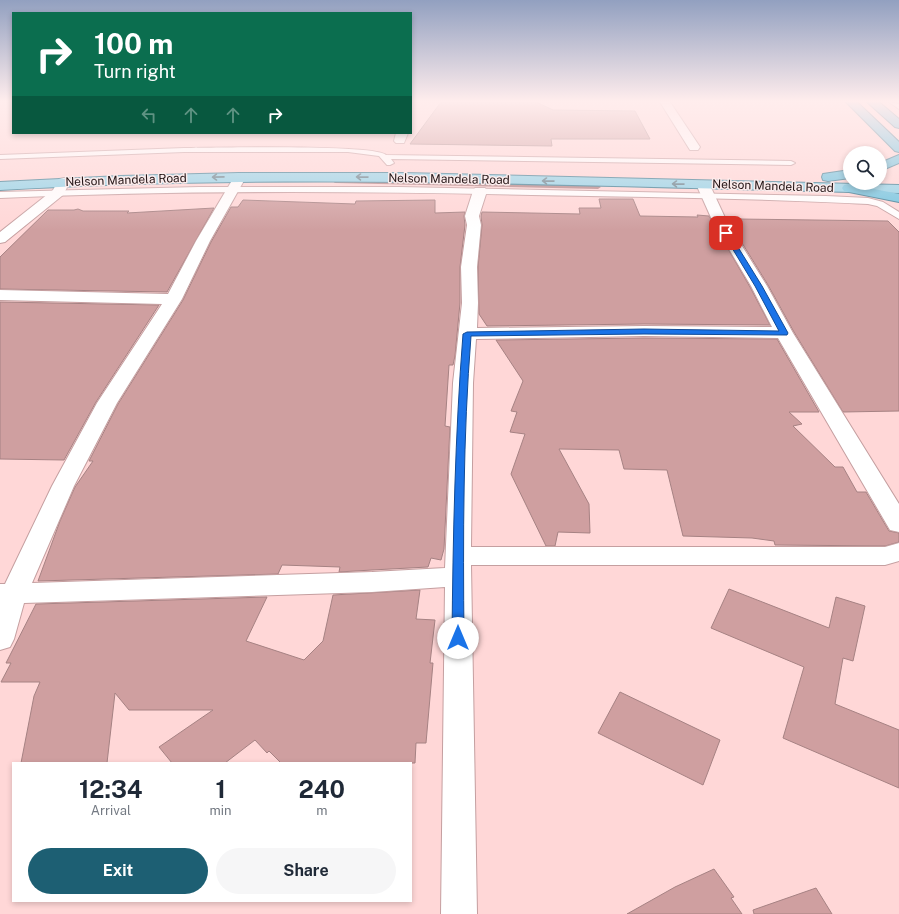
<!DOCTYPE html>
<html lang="en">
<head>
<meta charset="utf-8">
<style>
  body { margin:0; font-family:"Public Sans",sans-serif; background:#f6f6f7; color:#1f2937; height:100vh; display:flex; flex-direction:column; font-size:15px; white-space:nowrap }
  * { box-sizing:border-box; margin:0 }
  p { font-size:13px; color:#747a83 }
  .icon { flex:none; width:22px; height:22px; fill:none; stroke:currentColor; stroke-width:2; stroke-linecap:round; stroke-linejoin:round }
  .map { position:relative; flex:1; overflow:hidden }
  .panel { position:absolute; left:12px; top:762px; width:400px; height:140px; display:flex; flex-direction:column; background:#fff; border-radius:0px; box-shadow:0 2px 6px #0003 }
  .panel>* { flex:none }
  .guide { position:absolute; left:12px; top:12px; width:400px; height:122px; border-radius:0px; box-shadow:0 2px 6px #0003; background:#0b6e4f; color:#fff; overflow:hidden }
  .fabs { position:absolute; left:843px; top:146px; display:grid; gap:8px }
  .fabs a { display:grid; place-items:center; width:44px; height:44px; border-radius:50%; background:#fff; box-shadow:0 2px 6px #0003; font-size:20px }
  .pin { position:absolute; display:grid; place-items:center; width:34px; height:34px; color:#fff; margin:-17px; border-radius:8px; box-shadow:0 2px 6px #0006 }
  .me { position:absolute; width:44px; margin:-22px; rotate:0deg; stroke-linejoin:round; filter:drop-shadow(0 0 3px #0008) }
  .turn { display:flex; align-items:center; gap:14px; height:84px; padding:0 16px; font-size:18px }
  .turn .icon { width:52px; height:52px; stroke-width:2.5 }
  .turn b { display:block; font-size:28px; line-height:34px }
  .lanes { display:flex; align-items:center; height:38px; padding:0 16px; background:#0003; justify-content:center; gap:20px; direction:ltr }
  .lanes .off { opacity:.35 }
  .eta { display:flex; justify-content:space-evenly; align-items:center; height:68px; text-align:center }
  .eta b { font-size:24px; font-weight:700; line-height:28px }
  .button { display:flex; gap:8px; margin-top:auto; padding:8px 16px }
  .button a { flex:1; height:46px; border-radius:24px; background:#1d5f73; color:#fff; font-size:16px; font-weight:700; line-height:46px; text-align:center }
  .button a+a { background:#f6f6f7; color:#1f2937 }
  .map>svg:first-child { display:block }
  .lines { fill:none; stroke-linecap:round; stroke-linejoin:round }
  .stream { fill:#b18384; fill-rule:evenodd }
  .building { fill:#cf9fa0; stroke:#a68283 }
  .service-casing { stroke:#c59fa0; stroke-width:2 }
  .minor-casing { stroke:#c59fa0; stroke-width:2 }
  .primary-casing { stroke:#3d7e94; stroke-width:2 }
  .trunk-casing { stroke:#3d7e94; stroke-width:2 }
  .service { fill:#fff; fill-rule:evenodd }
  .minor { fill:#fff; fill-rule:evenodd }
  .primary { fill:#93d3e8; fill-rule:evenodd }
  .trunk { fill:#6fc4e0; fill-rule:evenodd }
  .oneway { stroke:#617e8a }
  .route { fill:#1a73e8; stroke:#114b97 }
  .labels { text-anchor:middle; stroke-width:3; stroke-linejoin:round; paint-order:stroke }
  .far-street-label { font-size:12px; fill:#231516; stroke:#fbebeb }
</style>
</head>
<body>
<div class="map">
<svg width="899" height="914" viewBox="0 0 899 914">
  <rect width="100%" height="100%" fill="#ffd7d7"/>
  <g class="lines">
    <!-- stream -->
    <path class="stream" d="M333,180L598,185L601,187L598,189L335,183L332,181Z"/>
  </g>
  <!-- building -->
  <path class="building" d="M441,102H536L553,110L635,111L650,139H551L552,146L410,144Z
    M599,199H633L640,216L698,217L697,215L709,216L750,287L770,325L644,324L487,326L479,314L478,267L482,225L481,216L482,212L580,214L579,208H601Z
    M243,200L355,204L356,201L435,200V213L465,212L464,216L465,225L460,267V303L455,356L453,365H449L445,426L450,427L444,549L441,560L431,558L428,567L372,570L339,572L340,567L282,565L278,574L38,581L60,521L75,487L93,461H89L118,404L183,300L211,242L231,207H238Z
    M214,208L167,292L0,289V257L48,210H74L78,209L83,211H129L127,213Z
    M726,217L739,219L888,221L899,232V411L843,412L794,332L768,285Z
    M0,302L159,305L96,402L64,460L0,459Z
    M644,338L777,339L819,412H789L802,424L793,426L835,467H843L857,492H866L889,531L899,533V542L885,546L775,545L774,541L752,538L683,536L667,470L624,469L619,450L559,449L589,504L590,533L558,532L555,546H546L511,474L525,434L510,432L517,412L511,411L523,381L496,340Z
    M729,589L829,628L836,597L865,606L853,661L843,658L835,704L899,730V788L783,738L804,667L711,628Z
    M420,590L416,619L435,620L430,663H433L426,743H416L415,763H281L269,751L267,753L255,740L225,763H172L159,747L213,710H129L115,693L107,763H21L34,696L40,682H1L11,663H6L36,604L267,597L246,641L304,660L323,641L333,595Z
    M620,692L720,740L703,785L598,733Z
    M714,869L734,897L731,898L742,914H627L675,887Z
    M816,888L832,914H754L753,910Z"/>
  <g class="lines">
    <defs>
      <path id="service" d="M889,102L899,104V109Z
        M184,148C211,148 375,144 386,155L791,161L795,163L791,165L391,159L394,163L390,165H387L379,156L348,152H184L0,159V155Z
        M199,187H399L826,196L868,198L883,202L899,212V219L877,206L868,204C756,198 644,197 532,195C355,191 177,190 0,198V192Z"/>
      <path id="minor" d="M660,102H670L700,147L698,150H690Z
        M396,133H408L404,143H396L394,141Z
        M240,173L245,174L246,177L210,241L182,299L117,403L74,486L32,583L372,572L445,568L453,383L462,303L461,267L467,225L465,216L473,191L475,188H485L487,191L479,216L481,225L477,267L478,303L477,328L644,326L772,327L751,286L713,222L696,184L698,181H708L727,222L767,286L793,333L899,504V532L890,530L778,338L644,336L476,339L473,383L471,547H885L899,543V561L885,565H471L477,914H441L445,587L372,592L24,603L14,639L10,647L0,650V584H5L52,486L97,403L162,304L0,300V290L168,294L196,241L234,177L235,174Z
        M64,178L69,179L70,182L63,195L5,242L0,243V232L53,190L59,179Z"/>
      <path id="primary" d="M239,173H404L899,185V193C599,187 300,172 0,190V182L120,176Z"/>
      <path id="trunk" d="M846,102H857L899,142V152L895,151Z
        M867,102H879L899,119V128L895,127Z
        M899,155V163L880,171V163Z
        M850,170V178L828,181L823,180L822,177L823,174Z
        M849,184L899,194V202L844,191L842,188L844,185Z"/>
    </defs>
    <!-- service casing -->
    <use href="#service" class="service-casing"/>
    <!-- minor casing -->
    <use href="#minor" class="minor-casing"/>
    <!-- primary casing -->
    <use href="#primary" class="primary-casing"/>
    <!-- trunk casing -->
    <use href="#trunk" class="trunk-casing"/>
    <!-- service -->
    <use href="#service" class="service"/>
    <!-- minor -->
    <use href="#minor" class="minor"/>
    <!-- primary -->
    <use href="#primary" class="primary"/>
    <!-- trunk -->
    <use href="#trunk" class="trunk"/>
  </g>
  <!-- one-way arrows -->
  <defs><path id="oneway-shaft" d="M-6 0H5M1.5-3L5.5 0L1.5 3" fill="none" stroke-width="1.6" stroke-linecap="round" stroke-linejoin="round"/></defs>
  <g class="oneway">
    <use href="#oneway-shaft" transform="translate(218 177) rotate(179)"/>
    <use href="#oneway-shaft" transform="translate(362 177) rotate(-179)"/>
    <use href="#oneway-shaft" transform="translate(548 181) rotate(-179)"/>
    <use href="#oneway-shaft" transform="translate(678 184) rotate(-179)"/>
  </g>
  <!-- sky -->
  <linearGradient id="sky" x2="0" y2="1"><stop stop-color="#92a0c0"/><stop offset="0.44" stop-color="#ffeded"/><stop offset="1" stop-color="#ffeded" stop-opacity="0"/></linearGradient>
  <rect width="899" height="230" fill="url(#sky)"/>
  <!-- route -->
  <path class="route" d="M724,231H728L762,286L788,333L787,335L644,334L471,336C463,436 463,538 464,638L462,642L458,643L454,642L452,638C453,537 455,435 463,334L467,332L644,329L779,331L755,286L723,233Z"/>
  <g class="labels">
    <!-- far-street labels -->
    <g class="far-street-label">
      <text transform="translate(449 179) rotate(1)" y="4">Nelson Mandela Road</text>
      <text transform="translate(126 180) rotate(-2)" y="4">Nelson Mandela Road</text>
      <text transform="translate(773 186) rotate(2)" y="4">Nelson Mandela Road</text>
    </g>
  </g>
</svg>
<div class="fabs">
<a><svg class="icon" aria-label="search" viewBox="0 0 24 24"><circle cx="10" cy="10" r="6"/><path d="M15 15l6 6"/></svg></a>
</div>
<div class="pin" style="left:726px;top:233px;background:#d93025"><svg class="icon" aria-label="arrive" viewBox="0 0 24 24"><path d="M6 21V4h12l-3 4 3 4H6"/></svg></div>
<svg class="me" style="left:458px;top:638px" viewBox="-20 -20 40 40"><circle r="19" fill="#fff"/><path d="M0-13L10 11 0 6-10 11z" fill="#1a73e8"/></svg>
<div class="guide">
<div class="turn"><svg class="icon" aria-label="right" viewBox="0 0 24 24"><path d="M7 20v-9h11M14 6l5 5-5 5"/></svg><div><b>100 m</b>Turn right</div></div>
<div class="lanes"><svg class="icon off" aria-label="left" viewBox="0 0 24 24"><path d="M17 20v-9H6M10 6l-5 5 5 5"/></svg><svg class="icon off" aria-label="ahead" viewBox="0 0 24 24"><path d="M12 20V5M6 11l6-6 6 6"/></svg><svg class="icon off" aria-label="ahead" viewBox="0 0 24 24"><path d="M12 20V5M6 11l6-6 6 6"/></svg><svg class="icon" aria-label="right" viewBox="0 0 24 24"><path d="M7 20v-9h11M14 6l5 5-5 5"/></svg></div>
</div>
<section class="panel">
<div class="eta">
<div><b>12:34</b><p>Arrival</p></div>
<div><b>1</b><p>min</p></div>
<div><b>240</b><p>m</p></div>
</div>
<div class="button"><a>Exit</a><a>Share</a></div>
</section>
</div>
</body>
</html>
